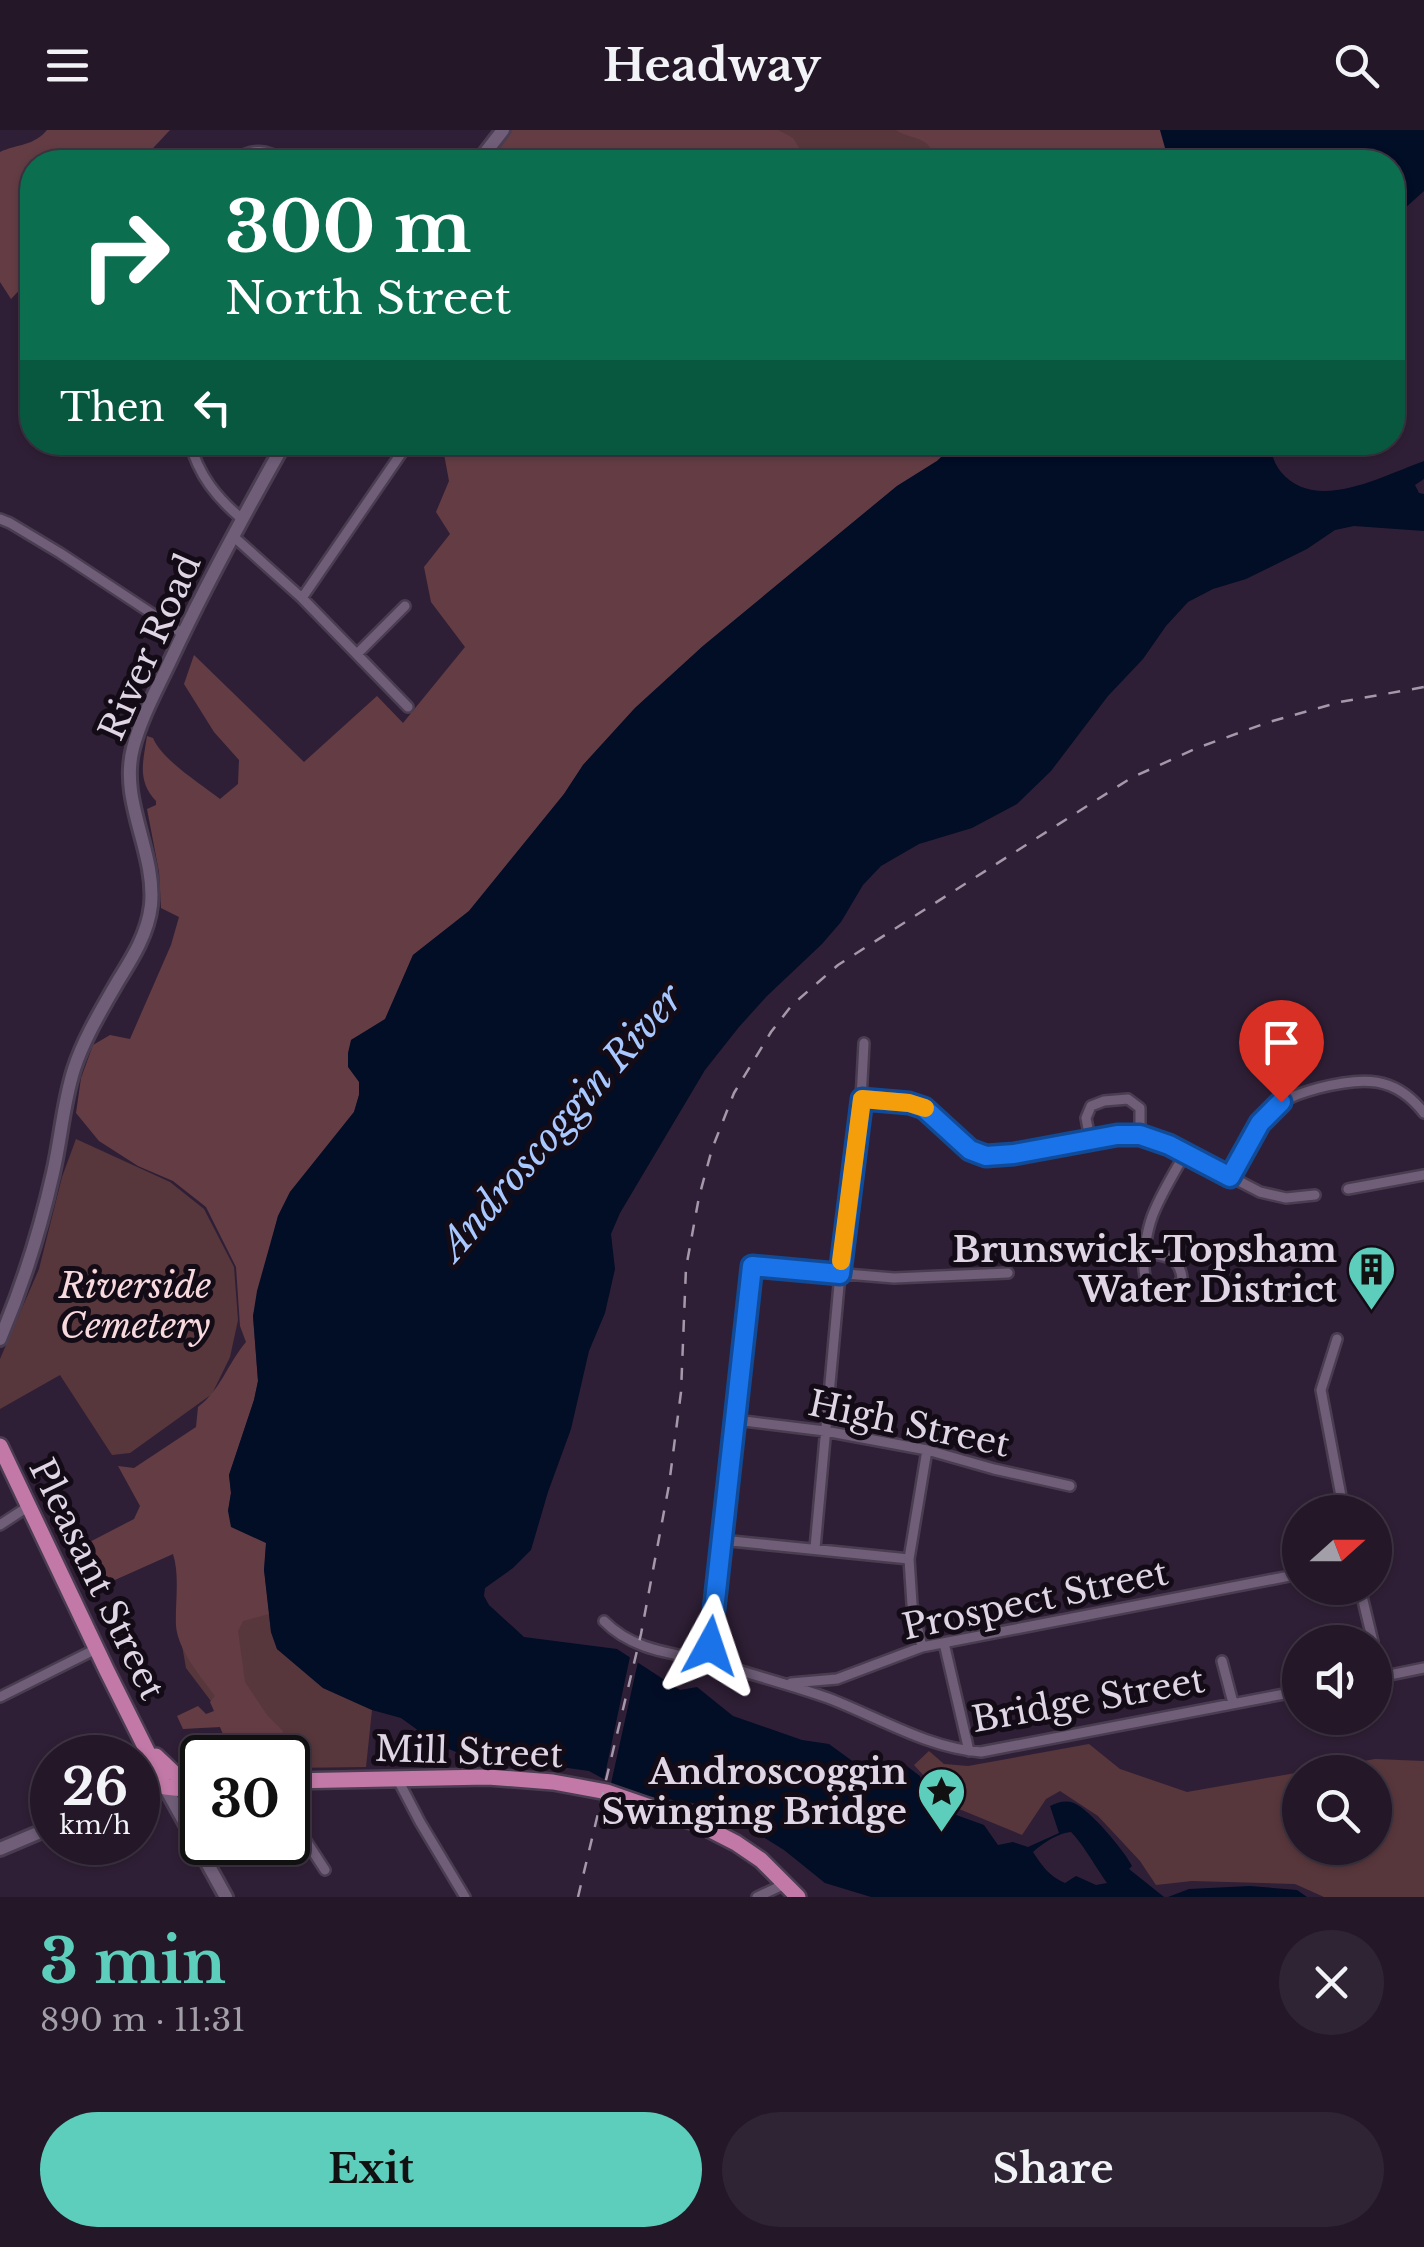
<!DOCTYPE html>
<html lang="en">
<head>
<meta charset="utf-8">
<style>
  body { margin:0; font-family:"Libre Baskerville",serif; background:#2f2434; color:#f1f3f6; height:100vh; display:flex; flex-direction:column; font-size:38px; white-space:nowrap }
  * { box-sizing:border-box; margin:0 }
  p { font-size:32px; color:#a39fa8 }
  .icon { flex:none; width:55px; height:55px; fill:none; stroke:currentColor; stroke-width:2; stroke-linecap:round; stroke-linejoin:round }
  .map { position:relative; height:1767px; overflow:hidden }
  .details { display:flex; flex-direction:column; background:#231728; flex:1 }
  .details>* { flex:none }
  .banner { position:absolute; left:20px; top:20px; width:1385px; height:305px; border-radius:40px; box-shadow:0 2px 8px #0004,0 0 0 2px #403645; background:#0b6e4f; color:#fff; overflow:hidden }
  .needle { width:65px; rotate:69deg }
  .fabs { position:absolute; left:1282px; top:1365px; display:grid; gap:20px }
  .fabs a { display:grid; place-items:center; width:110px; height:110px; border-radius:50%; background:#231728; box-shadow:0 2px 8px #0004,0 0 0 2px #403645; font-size:50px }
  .speed { position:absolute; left:30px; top:1605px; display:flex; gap:20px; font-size:50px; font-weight:700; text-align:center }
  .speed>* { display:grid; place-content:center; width:130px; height:130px; border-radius:50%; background:#231728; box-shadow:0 2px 8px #0004,0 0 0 2px #403645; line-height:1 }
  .speed small { font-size:25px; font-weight:400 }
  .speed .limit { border:5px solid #111; border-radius:15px; background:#fff; color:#111 }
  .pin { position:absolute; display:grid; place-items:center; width:85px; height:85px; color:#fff; margin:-102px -42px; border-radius:50% 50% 50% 0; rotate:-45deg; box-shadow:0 0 10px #0007 }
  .pin .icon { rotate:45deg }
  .me { position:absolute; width:110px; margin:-55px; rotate:5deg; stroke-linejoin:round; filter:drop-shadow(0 0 8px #0008) }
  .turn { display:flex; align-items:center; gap:35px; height:210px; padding:0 40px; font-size:45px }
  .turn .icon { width:130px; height:130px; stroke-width:2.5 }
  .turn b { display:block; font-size:70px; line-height:85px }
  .then { display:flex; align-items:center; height:95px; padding:0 40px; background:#0003; gap:20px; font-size:38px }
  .round { display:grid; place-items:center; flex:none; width:105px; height:105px; border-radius:52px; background:#2f2434 }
  .headline { display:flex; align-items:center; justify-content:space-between; height:170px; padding:0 40px }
  h1 { font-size:60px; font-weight:700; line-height:75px; color:#5ccebb }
  .primary-button { display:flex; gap:20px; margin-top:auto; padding:20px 40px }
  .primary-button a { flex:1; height:115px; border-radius:60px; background:#5ccebb; color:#111; font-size:40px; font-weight:700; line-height:115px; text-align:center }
  .primary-button a+a { background:#2f2434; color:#f1f3f6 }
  header { display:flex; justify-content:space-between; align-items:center; height:130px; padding:0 40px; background:#231728; font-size:45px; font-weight:700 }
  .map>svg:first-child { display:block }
  .green { fill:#58373c; fill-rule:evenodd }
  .forest { fill:#643d44 }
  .water { fill:#020d26; fill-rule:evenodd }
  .pier { fill:#2f1f36 }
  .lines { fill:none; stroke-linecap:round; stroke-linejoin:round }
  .street-casing { stroke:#4b3d51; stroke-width:14 }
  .secondary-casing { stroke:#4b3d51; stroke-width:18 }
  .highway-casing { stroke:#4b3d51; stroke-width:20 }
  .street { stroke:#705e79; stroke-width:9 }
  .secondary { stroke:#705e79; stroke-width:12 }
  .highway { stroke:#c279a7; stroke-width:15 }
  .rail { stroke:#a498aa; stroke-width:2.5; stroke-dasharray:12 12; stroke-linecap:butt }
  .route-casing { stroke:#114b97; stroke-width:25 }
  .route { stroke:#1a73e8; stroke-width:18 }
  .slow { stroke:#f59e0b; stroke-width:18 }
  .labels { text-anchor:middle; stroke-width:10; stroke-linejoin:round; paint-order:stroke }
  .street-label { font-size:35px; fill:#dfd5e4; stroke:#130c16 }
  .poi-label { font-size:35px; font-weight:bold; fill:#dfd5e4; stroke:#130c16; text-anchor:end }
  .park-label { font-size:35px; font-style:italic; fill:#f8d9dd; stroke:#130c16 }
  .water-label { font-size:38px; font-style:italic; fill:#a8c8ff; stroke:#130c16 }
</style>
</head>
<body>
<header><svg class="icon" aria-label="menu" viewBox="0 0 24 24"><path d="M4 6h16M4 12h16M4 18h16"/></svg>Headway<svg class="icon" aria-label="search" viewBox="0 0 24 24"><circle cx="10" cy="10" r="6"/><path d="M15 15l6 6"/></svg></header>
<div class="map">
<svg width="1424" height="1767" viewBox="0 0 1424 1767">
  <rect width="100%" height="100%" fill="#2f1f36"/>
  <!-- green -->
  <path class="green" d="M662,0H1184L1193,32H705Z
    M76,1009L170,1052L204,1079L234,1137L238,1190L230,1227L212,1264L130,1323L112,1325L60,1245L0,1279V1229L39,1139L62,1047Z
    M266,1413L264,1440L271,1502L277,1519L323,1558L372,1580L366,1637L288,1638V1628L231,1627L229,1595L186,1538L179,1498Z
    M1089,1614L1120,1639L1187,1662L1375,1629L1424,1631V1767H1324L1295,1754L1192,1751L1156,1755L1140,1731L1098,1686L1060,1661L1046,1669L1022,1705L925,1665V1647L914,1635L929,1621L944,1634L968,1636ZM1300,1642H1375V1718H1300Z"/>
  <!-- forest -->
  <path class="forest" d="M47,0H170L140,32H32V147L11,169L0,152V22C17,14 34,16 47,0Z
    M509,0H778L793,8L808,32L826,28L827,32H484Z
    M896,0H1160L1169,32H927L933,25C928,5 910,10 896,0Z
    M442,313H956L937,331L897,356L703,516L635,578L583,635L564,664L469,781L413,825L385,890L351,910L359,951V965L354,982L290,1062L278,1086L253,1186L258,1251L254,1270L229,1345L231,1363L228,1381L266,1413L264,1440L269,1484L243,1491L238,1501L245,1552L267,1585L282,1600L291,1630L288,1638V1628L242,1627L232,1610L224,1607L220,1597L183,1599L177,1586L198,1576L206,1584L214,1581L210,1572L215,1566C201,1547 178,1520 176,1496C175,1472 180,1446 173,1424L97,1458L83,1457C77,1443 69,1433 78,1418L134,1389L140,1376L118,1336L134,1338L196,1297L198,1277C220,1261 228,1233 246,1212L240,1196L236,1137L206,1077L173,1051L138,1036L99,1011L76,983L81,948L93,915L110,905L130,909L171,815L179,787L161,778L159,742L147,679L156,675V671C137,651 143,632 147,606L153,608C162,630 201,654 220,669L238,654L239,630L214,602L184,554L194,525L304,632L377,566L403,593L465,517L431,472L424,437L450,404L436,382L449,351Z"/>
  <!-- water -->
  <path class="water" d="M1160,0H1424V61L1393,89L1392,32H1169Z
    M956,313H1272C1271,325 1274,333 1281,342C1316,384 1384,345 1424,331V349L1415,355L1419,363L1424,364V401L1354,396L1335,400L1307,419L1246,449L1213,459L1188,472L1166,496L1143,529L1108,566L1051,641L1017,674L972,698L919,714L881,736L863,755L841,792L822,814L767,866L739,897L705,940L620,1083L611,1104L615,1139L605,1183L589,1221L571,1299L548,1362L531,1420L513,1438L485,1458L484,1466L489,1475L524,1507L617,1519L680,1560L697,1557L733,1586L802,1610L829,1614L855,1633L900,1631L920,1646L927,1671L948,1682L984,1695L998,1715L1013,1712L1028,1717L1059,1703L1050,1676C1058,1672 1066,1670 1074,1673C1090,1680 1124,1720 1132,1736L1129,1739L1164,1767H871L825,1753L784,1720L747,1697L693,1673L647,1666L622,1659L589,1641L456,1622L437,1614L401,1588L372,1580L323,1558L277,1519L271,1502L264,1440L266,1413L231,1397L228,1381L231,1363L229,1345L254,1270L258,1251L253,1186L257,1161L278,1086L290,1062L354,982L359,965V952L348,937V923L351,910L385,889L413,825L469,781L564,664L583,635L635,578L703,516L897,356L937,331ZM1071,1702C1083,1714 1097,1739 1107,1753L1096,1755L1076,1746L1065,1753C1049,1746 1042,1736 1033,1722C1043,1713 1058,1703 1071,1702Z
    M1250,1756L1297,1760L1307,1767H1168L1189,1759Z"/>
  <!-- pier -->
  <path class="pier" d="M631,1522L639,1527L610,1658L603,1654Z"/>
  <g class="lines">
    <defs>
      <path id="street" d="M231,32C253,17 266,19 287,32
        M190,312C198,345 217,368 242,389
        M0,389L10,393L60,423L183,504
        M233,406L302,468L408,577
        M302,468L409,312
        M357,524L405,476
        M861,969L909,973L924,978L970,1021L987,1027L1014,1024L1117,1005H1140L1169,1015L1260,1062L1286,1068L1315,1065
        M1090,1009L1086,988L1091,976L1104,971L1128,969L1140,978V1005
        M1230,1047C1241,1025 1252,997 1270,981C1284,968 1301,963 1319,958C1362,947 1395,945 1424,983
        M1348,1059L1424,1045
        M1146,1123C1164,1125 1180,1127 1182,1148L1176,1160C1131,1183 1144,1109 1152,1087C1160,1065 1174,1044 1185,1023
        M1008,1143L894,1148L751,1136L709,1531C748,1544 789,1554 828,1568C878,1587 927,1618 981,1622L1300,1561
        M1337,1209L1321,1260L1344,1382
        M736,1290L825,1301L927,1320L994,1339L1070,1356
        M0,1395L29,1376
        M721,1410L909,1429
        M815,1418L840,1144L861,969L864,913
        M1360,1458L1373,1512
        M604,1491C632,1520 671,1523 709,1531
        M944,1513L969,1621
        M922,1517L912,1474L909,1429L927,1320
        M1375,1519L1382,1547
        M1222,1531L1233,1573
        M1375,1548L1424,1538
        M791,1553L837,1549L922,1517L1300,1444
        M0,1567L96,1519
        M397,1648L420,1692L465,1767
        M288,1683L325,1740
        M757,1767L785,1754"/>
      <path id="secondary" d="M478,32L503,0
        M0,1209C23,1155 40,1101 53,1043C61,1009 63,973 74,939C84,908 102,879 118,851C133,827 148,803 151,775C156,721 119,672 133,618C141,587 158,557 172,527C206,454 245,383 285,312
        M138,1661L165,1657L226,1767
        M0,1719L52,1697"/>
      <path id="highway" d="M0,1316L107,1541L165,1657L184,1659L202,1656
        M156,1626L175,1644L202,1655
        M288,1651L488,1647L553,1652L607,1662L697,1693L736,1713L761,1730L798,1767"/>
    </defs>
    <!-- street casing -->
    <use href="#street" class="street-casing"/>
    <!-- secondary casing -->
    <use href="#secondary" class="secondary-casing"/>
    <!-- highway casing -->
    <use href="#highway" class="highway-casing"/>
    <!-- street -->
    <use href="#street" class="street"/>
    <!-- secondary -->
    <use href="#secondary" class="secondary"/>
    <!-- highway -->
    <use href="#highway" class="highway"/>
    <!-- rail -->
    <path class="rail" d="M578,1767L641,1504L669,1355L681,1262L686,1138L699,1067L712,1019L734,963L771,902L792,875L838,835L1131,648L1197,618L1269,592L1340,572L1424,557"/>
  </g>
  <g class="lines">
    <defs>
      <path id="route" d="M710,1516L752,1136L840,1144L862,969L909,973L924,978L970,1020L986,1026L1014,1024L1117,1005H1140L1169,1015L1230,1047L1260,993L1281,972"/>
    </defs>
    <!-- route casing -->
    <use href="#route" class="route-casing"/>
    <!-- route -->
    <use href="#route" class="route"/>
    <!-- slow -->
    <path class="slow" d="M841,1131L862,969L909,973L925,978"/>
  </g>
  <!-- icons -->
  <defs>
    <symbol id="building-pin" viewBox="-11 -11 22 30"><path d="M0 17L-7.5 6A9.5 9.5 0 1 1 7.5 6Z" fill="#5ccebb" stroke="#130c16"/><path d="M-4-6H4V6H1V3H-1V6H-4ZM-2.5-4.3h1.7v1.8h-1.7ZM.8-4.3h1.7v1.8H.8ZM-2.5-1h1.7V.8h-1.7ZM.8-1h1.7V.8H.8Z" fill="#111"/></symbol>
    <symbol id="sight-pin" viewBox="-11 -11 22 30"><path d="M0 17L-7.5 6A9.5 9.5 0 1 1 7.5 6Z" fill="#5ccebb" stroke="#130c16"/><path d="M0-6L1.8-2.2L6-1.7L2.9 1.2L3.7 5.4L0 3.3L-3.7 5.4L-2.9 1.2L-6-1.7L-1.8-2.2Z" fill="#111"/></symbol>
  </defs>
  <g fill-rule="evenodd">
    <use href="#building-pin" x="1344" y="1112" width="55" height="75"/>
    <use href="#sight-pin" x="914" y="1634" width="55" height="75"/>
  </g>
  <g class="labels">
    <!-- street labels -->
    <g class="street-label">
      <text transform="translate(150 517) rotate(-66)" y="12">River Road</text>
      <text transform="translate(909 1294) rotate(12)" y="12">High Street</text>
      <text transform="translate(97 1449) rotate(64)" y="12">Pleasant Street</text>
      <text transform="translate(1035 1470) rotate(-12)" y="12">Prospect Street</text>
      <text transform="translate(1088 1570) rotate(-10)" y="12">Bridge Street</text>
      <text transform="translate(469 1622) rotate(2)" y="12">Mill Street</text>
    </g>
    <!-- poi labels -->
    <g class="poi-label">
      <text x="1337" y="1132">Brunswick-Topsham<tspan x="1337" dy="40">Water District</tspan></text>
      <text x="907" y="1654">Androscoggin<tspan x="907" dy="40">Swinging Bridge</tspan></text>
    </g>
    <!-- park labels -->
    <g class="park-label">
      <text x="135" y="1168">Riverside<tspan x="135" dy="40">Cemetery</tspan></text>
    </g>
    <!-- water labels -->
    <g class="water-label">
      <text transform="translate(561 992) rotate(-49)" y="13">Androscoggin River</text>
    </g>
  </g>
</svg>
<div class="fabs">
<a><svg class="needle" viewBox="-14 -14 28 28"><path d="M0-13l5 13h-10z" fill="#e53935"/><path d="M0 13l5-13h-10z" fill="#a39fa8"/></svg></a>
<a><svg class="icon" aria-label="sound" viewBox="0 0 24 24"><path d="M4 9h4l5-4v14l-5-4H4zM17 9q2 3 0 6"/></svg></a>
<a><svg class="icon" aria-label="search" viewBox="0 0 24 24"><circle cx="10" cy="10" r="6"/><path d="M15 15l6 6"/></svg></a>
</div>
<div class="speed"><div>26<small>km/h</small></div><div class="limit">30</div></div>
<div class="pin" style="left:1281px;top:972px;background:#d93025"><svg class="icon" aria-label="arrive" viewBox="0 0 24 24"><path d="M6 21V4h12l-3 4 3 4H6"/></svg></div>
<svg class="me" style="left:710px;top:1516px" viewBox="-20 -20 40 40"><path d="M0-17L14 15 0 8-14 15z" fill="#1a73e8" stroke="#fff" stroke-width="4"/></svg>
<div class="banner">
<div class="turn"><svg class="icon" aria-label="right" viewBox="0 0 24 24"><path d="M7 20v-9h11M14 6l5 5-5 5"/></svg><div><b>300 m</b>North Street</div></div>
<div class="then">Then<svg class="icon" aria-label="left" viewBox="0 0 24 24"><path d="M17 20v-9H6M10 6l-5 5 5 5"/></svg></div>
</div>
</div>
<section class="details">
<div class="headline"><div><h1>3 min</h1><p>890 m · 11:31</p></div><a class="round"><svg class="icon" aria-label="close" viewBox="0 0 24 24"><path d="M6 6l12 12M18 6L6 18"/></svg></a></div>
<div class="primary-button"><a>Exit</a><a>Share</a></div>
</section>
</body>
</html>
